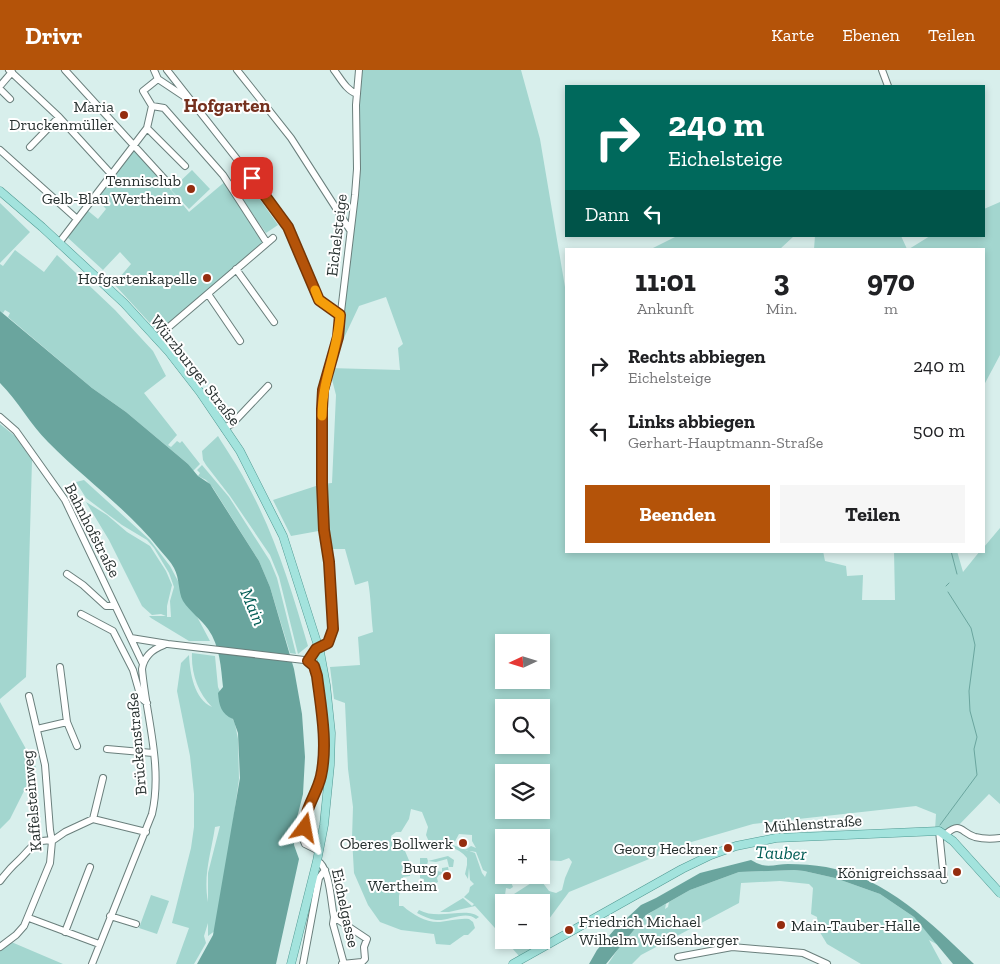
<!DOCTYPE html>
<html lang="de">
<head>
<meta charset="utf-8">
<style>
  body { margin:0; font-family:"Zilla Slab",serif; background:#f6f6f6; color:#202124; height:100vh; display:flex; flex-direction:column; font-size:19px; white-space:nowrap }
  * { box-sizing:border-box; margin:0 }
  p { font-size:16px; color:#757577 }
  .icon { flex:none; width:28px; height:28px; fill:none; stroke:currentColor; stroke-width:2; stroke-linecap:round; stroke-linejoin:round }
  .map { position:relative; flex:1; overflow:hidden }
  .panel { position:absolute; left:565px; top:178px; width:420px; height:305px; display:flex; flex-direction:column; background:#fff; border-radius:0px; box-shadow:0 2px 8px #0003 }
  .panel>* { flex:none }
  .top-card { position:absolute; left:565px; top:15px; width:420px; height:152px; border-radius:0px; box-shadow:0 2px 8px #0003; background:#00695c; color:#fff; overflow:hidden }
  .needle { width:32px; rotate:266deg }
  .tools { position:absolute; left:495px; top:564px; display:grid; gap:10px }
  .tools a { display:grid; place-items:center; width:55px; height:55px; border-radius:0px; background:#fff; box-shadow:0 2px 8px #0003; font-size:25px }
  .pin { position:absolute; display:grid; place-items:center; width:42px; height:42px; color:#fff; margin:-21px; border-radius:10px; box-shadow:0 2px 8px #0006 }
  .me { position:absolute; width:55px; margin:-28px; rotate:13deg; stroke-linejoin:round; filter:drop-shadow(0 0 4px #0008) }
  .turn { display:flex; align-items:center; gap:18px; height:105px; padding:0 20px; font-size:22px }
  .turn .icon { width:65px; height:65px; stroke-width:2.5 }
  .turn b { display:block; font-size:35px; line-height:42px }
  .then { display:flex; align-items:center; height:48px; padding:0 20px; background:#0003; gap:10px; font-size:19px }
  .eta { display:flex; justify-content:space-evenly; align-items:center; height:85px; text-align:center }
  .eta b { font-size:30px; font-weight:700; line-height:35px }
  .button { display:flex; gap:10px; margin-top:auto; padding:10px 20px }
  .button a { flex:1; height:58px; border-radius:0px; background:#b45309; color:#fff; font-size:20px; font-weight:700; line-height:58px; text-align:center }
  .button a+a { background:#f6f6f6; color:#202124 }
  ul { padding:0; list-style:none }
  li { display:flex; align-items:center; gap:15px; height:65px; padding:0 20px }
  li div { flex:1 }
  li b { display:block; font-size:19px }
  li em { font-style:normal }
  header { display:flex; align-items:center; gap:30px; box-sizing:border-box; height:70px; padding:0 25px; background:#b45309; color:#fff }
  header strong { font-size:24px }
  nav { display:flex; gap:28px; margin-inline-start:auto; font-size:18px }
  .map>svg:first-child { display:block }
  .green { fill:#a3d6cf; fill-rule:evenodd }
  .water { fill:#6aa59e }
  .lines { fill:none; stroke-linecap:round; stroke-linejoin:round }
  .stream { stroke:#6aa59e; stroke-width:1 }
  .minor-casing { stroke:#6a7f7c; stroke-width:8 }
  .major-casing { stroke:#509992; stroke-width:9 }
  .minor { stroke:#fff; stroke-width:6 }
  .major { stroke:#a3e3dd; stroke-width:8 }
  .minor-bridge-casing { stroke:#6a7f7c; stroke-width:8; stroke-linecap:butt }
  .minor-bridge { stroke:#fff; stroke-width:6 }
  .route-casing { stroke:#753606; stroke-width:12 }
  .route { stroke:#b45309; stroke-width:9 }
  .slow { stroke:#f59e0b; stroke-width:9 }
  .poi-dot { fill:#952d0f; stroke:#fff; stroke-width:2 }
  .labels { text-anchor:middle; stroke-width:4; stroke-linejoin:round; paint-order:stroke }
  .poi-label { font-size:16px; fill:#293231; stroke:#fff; text-anchor:end }
  .street-label { font-size:16px; fill:#293231; stroke:#fff }
  .water-label { font-size:18px; font-style:italic; fill:#015c55; stroke:#fff }
  .quarter-label { font-size:19px; font-weight:bold; fill:#75311f; stroke:#fff }
</style>
</head>
<body>
<header>
<strong>Drivr</strong>
<nav><a>Karte</a><a>Ebenen</a><a>Teilen</a></nav>
</header>
<div class="map">
<svg width="1000" height="894" viewBox="0 0 1000 894">
  <rect width="100%" height="100%" fill="#d8efec"/>
  <!-- green -->
  <path class="green" d="M356,0H521L540,69L565,217H566V481H823L825,491L846,496L847,506L863,505L862,530H895L894,481H957L963,502L980,481H984V477L1000,458V734L989,724L956,758L946,764L935,760L936,744L916,736L753,754L688,773L569,822L546,853L541,855V832H518L514,824L539,808L549,821L556,823L562,820L565,808L572,792L569,788L561,791L541,790V768H504V805H508L513,817L510,819L506,818L505,825L512,832H504V868L475,836L449,842H440L463,828L472,836L474,834L464,827L469,822L470,817L474,814L470,810L469,798L468,809L465,804L467,795V788C459,777 443,774 430,774L426,765L428,757L422,742L411,739L409,749L401,762H396L391,766L393,773L396,775L402,774L411,795L410,806L403,807L399,826V836H403C413,845 427,853 440,852C450,851 459,848 469,849L473,852L475,858L468,865H464L450,875L436,874L434,864L401,860L380,852L368,835L354,803L352,768L353,737L348,699L345,633L334,629L330,597L360,595L358,567L373,562C371,544 371,528 368,511L355,515L345,479H332L325,470L324,460L291,466L273,430L322,414L332,413L336,325L329,298L400,300L398,278L403,274L386,227L359,236L343,270L338,267L355,125L353,30ZM504,572H541V610H504ZM504,638H541V675H504ZM504,702H541V740H504ZM459,764L472,765V771L476,778L471,776L465,780L476,782L483,800L487,802L485,807L482,803L475,783L453,775Z
    M135,77L189,142L227,110L267,173L159,263L114,214L131,194L120,182L103,200L67,167L87,140L98,149L106,139L97,129Z
    M192,100L210,119L189,139L171,120Z
    M249,114L278,155L266,163L237,122Z
    M1000,132V285L984,315V179H909L930,166H984V139Z
    M0,133L30,162L0,193Z
    M677,166H794L780,179H651Z
    M815,166H901L907,179H814Z
    M15,180L44,202L57,185L115,240L153,281L166,306L144,323L177,365L168,375L171,377L177,371L180,373L182,371L200,394L193,401L188,394L126,342L92,318L8,247L10,243L5,240L3,243L0,241V194L3,196Z
    M0,354L15,366L32,390L26,607L0,629Z
    M218,366C227,381 238,396 246,412C274,462 292,521 308,576L298,584L279,507L270,485L230,426L206,395L203,390L202,381Z
    M202,395L229,427L270,491L277,508L296,584L290,583L270,517L259,491L213,418L206,410L198,406L200,403L197,400Z
    M84,410L150,470L170,496L210,571H189L151,548L149,546H166L161,544L152,545L142,536L109,470L86,432L107,445L127,462L150,476L166,501L172,515L167,536V547H171L170,531L174,517L169,503L154,478L147,470L122,455L86,428L76,412Z
    M192,583L215,586L218,617L235,654L238,669L239,709L223,825L216,860L208,866V853L204,866L206,873L194,894H176L189,858L172,853L191,778L194,757V724L190,686L177,621L181,593L189,585C190,603 194,629 212,637C198,623 191,603 192,583ZM220,756L208,803V832C203,805 211,784 215,757Z
    M0,632L36,697L10,749L0,759Z
    M448,786L454,790L453,797H449L447,789L436,792L428,791L426,800L431,801V804L434,803L433,800L442,802V798L448,797L449,802L439,805L437,808L438,812L427,817L424,815V809L420,808V788H427L428,791Z
    M794,800L804,801L835,808L880,824L914,847L938,875L929,870L942,894H861L827,874L818,859L817,847L811,844L813,818L809,814L780,811L741,813L739,833L641,885L632,894H608C624,871 639,845 666,834L665,839L668,837L669,832L690,820L739,802Z
    M151,825L169,831L157,864L139,858Z
    M419,840C439,851 467,836 479,847L476,849C466,840 449,851 436,850C429,849 423,846 417,843Z
    M505,870H538V875L519,886Z
    M9,871L63,894H0V877Z"/>
  <!-- water -->
  <path class="water" d="M0,241L92,318L126,342L188,394L198,406L210,414L259,491L270,517L294,599L302,644L305,687L303,724L296,752L294,775L299,789L276,894H197L213,865L240,708L238,663L233,649C221,644 219,635 218,623L223,617C221,598 220,576 208,559C201,549 190,542 183,531C178,522 180,509 174,498C171,492 165,486 160,480C128,439 84,409 48,372C30,354 18,331 0,313Z
    M751,790C755,792 758,794 762,795C770,797 780,794 788,794C801,794 814,795 826,797C887,808 931,853 974,894H953L914,847L880,824L835,808L804,801L794,800L739,802L690,820L646,845L606,894H589L597,880L614,860L641,835L656,828L700,803Z"/>
  <g class="lines">
    <!-- stream -->
    <path class="stream" d="M951,481L957,504
      M946,516L949,513
      M940,755L977,705L974,679L977,667L970,641L969,621L975,575L971,558L948,522"/>
    <defs>
      <path id="minor" d="M9,0L59,47L112,105
        M65,0L169,114
        M154,0L158,9L188,29
        M167,0L266,126L288,157L319,230L340,245
        M237,0L291,68L350,160
        M334,0C341,9 346,20 357,24
        M882,0L888,16
        M0,16L12,2
        M0,19L10,29
        M152,36L164,38L223,105L267,173
        M147,58L185,96
        M30,77L59,47
        M0,80L77,149
        M59,173L147,58L152,36L143,21L158,9
        M236,199L274,252
        M208,224L240,271
        M156,268L273,168
        M0,347L16,361L65,430L143,594
        M224,358L232,354L268,316
        M67,504L83,515L106,536H114
        M81,544L113,561L133,600L141,628L147,633
        M131,568L168,574L304,590L312,594C323,613 326,686 321,708C316,726 303,743 300,762L305,774L319,781
        M324,575L328,573L333,559V545L329,492L324,460L322,414L323,320L338,267L355,125L357,99L356,35L359,0
        M60,597L67,652L77,676
        M37,659L67,652
        M107,679L153,683
        M93,749L103,708
        M305,751L307,766L311,769L321,772
        M939,761L944,810
        M946,764C961,751 961,763 975,767C983,769 992,769 1000,768
        M52,771L65,762L93,749L146,762
        M317,791C330,796 331,834 334,847L333,854L344,894
        M0,811C6,803 11,797 19,790C30,780 34,768 52,771
        M110,846L136,854
        M334,847L367,869L364,877L365,889L362,892L342,894
        M29,848L99,874
        M65,862L90,797
        M0,877L16,865L24,856L50,793L52,771L50,760L45,695L29,626
        M678,887L732,877L803,883L827,894
        M92,894L152,744C163,696 146,646 142,599C144,586 153,579 164,575
        M303,894L319,808L325,800"/>
      <path id="major" d="M0,121L42,157L124,233L169,282L200,322L240,381L283,466L320,582L326,615L331,663L330,695L324,755L317,791L291,894
        M513,894L682,799L711,785L736,776L776,768L939,761L953,771L1000,823"/>
    </defs>
    <!-- minor casing -->
    <use href="#minor" class="minor-casing"/>
    <!-- major casing -->
    <use href="#major" class="major-casing"/>
    <!-- minor -->
    <use href="#minor" class="minor"/>
    <!-- major -->
    <use href="#major" class="major"/>
    <defs>
      <path id="minor-bridge" d="M310,586L316,579L324,575"/>
    </defs>
    <!-- minor-bridge casing -->
    <use href="#minor-bridge" class="minor-bridge-casing"/>
    <!-- minor-bridge -->
    <use href="#minor-bridge" class="minor-bridge"/>
  </g>
  <g class="lines">
    <defs>
      <path id="route" d="M252,108L288,157L319,230L340,245L338,267L323,320L322,339V414L324,460L329,492L333,559L328,573L316,579L308,591L314,596L317,606C321,638 328,674 321,706C317,724 304,739 305,758"/>
    </defs>
    <!-- route casing -->
    <use href="#route" class="route-casing"/>
    <!-- route -->
    <use href="#route" class="route"/>
    <!-- slow -->
    <path class="slow" d="M315,220L319,230L340,245C338,281 322,309 322,346"/>
  </g>
  <!-- markers -->
  <g class="poi-dot">
    <circle cx="124" cy="45" r="5"/>
    <circle cx="191" cy="119" r="5"/>
    <circle cx="207" cy="208" r="5"/>
    <circle cx="463" cy="773" r="5"/>
    <circle cx="728" cy="778" r="5"/>
    <circle cx="957" cy="802" r="5"/>
    <circle cx="447" cy="806" r="5"/>
    <circle cx="781" cy="855" r="5"/>
    <circle cx="569" cy="860" r="5"/>
  </g>
  <g class="labels">
    <!-- poi labels -->
    <g class="poi-label">
      <text x="114" y="42">Maria<tspan x="114" dy="18">Druckenmüller</tspan></text>
      <text x="181" y="116">Tennisclub<tspan x="181" dy="18">Gelb-Blau Wertheim</tspan></text>
      <text x="197" y="214">Hofgartenkapelle</text>
      <text x="453" y="779">Oberes Bollwerk</text>
      <text x="718" y="784">Georg Heckner</text>
      <text x="437" y="803">Burg<tspan x="437" dy="18">Wertheim</tspan></text>
      <text x="947" y="808">Königreichssaal</text>
      <text x="579" y="857" text-anchor="start">Friedrich Michael<tspan x="579" dy="18">Wilhelm Weißenberger</tspan></text>
      <text x="791" y="861" text-anchor="start">Main-Tauber-Halle</text>
    </g>
    <!-- street labels -->
    <g class="street-label">
      <text transform="translate(336 165) rotate(-83)" y="6">Eichelsteige</text>
      <text transform="translate(196 300) rotate(52)" y="6">Würzburger Straße</text>
      <text transform="translate(93 460) rotate(63)" y="6">Bahnhofstraße</text>
      <text transform="translate(136 674) rotate(-95)" y="6">Brückenstraße</text>
      <text transform="translate(31 731) rotate(-95)" y="6">Kaffelsteinweg</text>
      <text transform="translate(813 753) rotate(-4)" y="6">Mühlenstraße</text>
      <text transform="translate(346 838) rotate(78)" y="6">Eichelgasse</text>
    </g>
    <!-- water labels -->
    <g class="water-label">
      <text transform="translate(253 537) rotate(67)" y="6">Main</text>
      <text transform="translate(781 783) rotate(2)" y="6">Tauber</text>
    </g>
    <!-- quarter labels -->
    <g class="quarter-label">
      <text x="227" y="42">Hofgarten</text>
    </g>
  </g>
</svg>
<div class="tools">
<a><svg class="needle" viewBox="-14 -14 28 28"><path d="M0-13l5 13h-10z" fill="#e53935"/><path d="M0 13l5-13h-10z" fill="#757577"/></svg></a>
<a><svg class="icon" aria-label="search" viewBox="0 0 24 24"><circle cx="10" cy="10" r="6"/><path d="M15 15l6 6"/></svg></a>
<a><svg class="icon" aria-label="layers" viewBox="0 0 24 24"><path d="M12 4l9 5-9 5-9-5zM3 14l9 5 9-5"/></svg></a>
<a>+</a>
<a>−</a>
</div>
<div class="pin" style="left:252px;top:108px;background:#d93025"><svg class="icon" aria-label="arrive" viewBox="0 0 24 24"><path d="M6 21V4h12l-3 4 3 4H6"/></svg></div>
<svg class="me" style="left:305px;top:758px" viewBox="-20 -20 40 40"><path d="M0-17L14 15 0 8-14 15z" fill="#b45309" stroke="#fff" stroke-width="4"/></svg>
<div class="top-card">
<div class="turn"><svg class="icon" aria-label="right" viewBox="0 0 24 24"><path d="M7 20v-9h11M14 6l5 5-5 5"/></svg><div><b>240 m</b>Eichelsteige</div></div>
<div class="then">Dann<svg class="icon" aria-label="left" viewBox="0 0 24 24"><path d="M17 20v-9H6M10 6l-5 5 5 5"/></svg></div>
</div>
<section class="panel">
<div class="eta">
<div><b>11:01</b><p>Ankunft</p></div>
<div><b>3</b><p>Min.</p></div>
<div><b>970</b><p>m</p></div>
</div>
<ul>
<li><svg class="icon" aria-label="right" viewBox="0 0 24 24"><path d="M7 20v-9h11M14 6l5 5-5 5"/></svg><div><b>Rechts abbiegen</b><p>Eichelsteige</p></div><em>240 m</em></li>
<li><svg class="icon" aria-label="left" viewBox="0 0 24 24"><path d="M17 20v-9H6M10 6l-5 5 5 5"/></svg><div><b>Links abbiegen</b><p>Gerhart-Hauptmann-Straße</p></div><em>500 m</em></li>
</ul>
<div class="button"><a>Beenden</a><a>Teilen</a></div>
</section>
</div>
</body>
</html>
